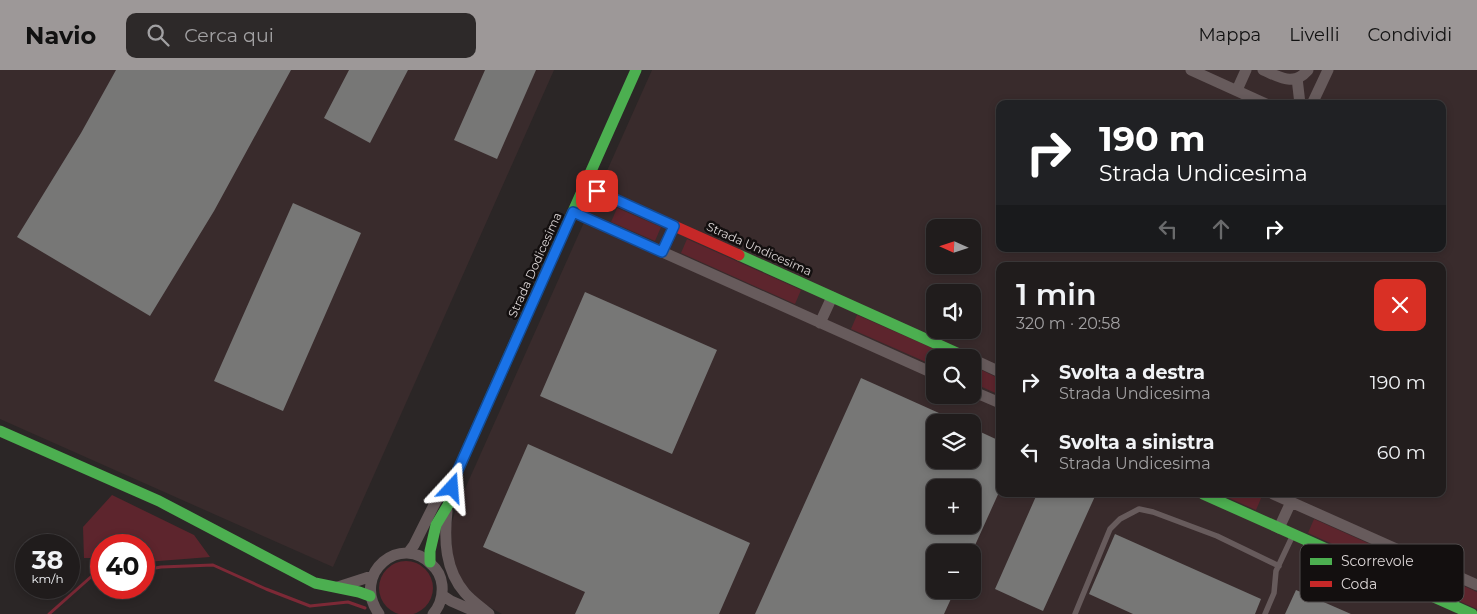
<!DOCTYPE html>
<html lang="it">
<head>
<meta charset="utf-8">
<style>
  body { margin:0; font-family:Montserrat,sans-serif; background:#2d2929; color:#f1f3f6; height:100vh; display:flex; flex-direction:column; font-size:19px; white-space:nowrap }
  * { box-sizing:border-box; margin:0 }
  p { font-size:16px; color:#a2a1a3 }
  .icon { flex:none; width:28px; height:28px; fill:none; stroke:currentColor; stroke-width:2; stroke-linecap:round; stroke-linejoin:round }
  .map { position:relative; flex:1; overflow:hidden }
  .drawer { position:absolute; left:996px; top:192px; width:450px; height:235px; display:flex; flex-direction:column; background:#201c1c; border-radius:10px; box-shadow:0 2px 8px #0003,0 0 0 1px #3d3a3b }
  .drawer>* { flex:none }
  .banner { position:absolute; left:996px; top:30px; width:450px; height:152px; border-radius:10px; box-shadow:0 2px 8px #0003,0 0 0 1px #3d3a3b; background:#202124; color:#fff; overflow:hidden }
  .needle { width:32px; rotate:273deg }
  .buttons { position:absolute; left:926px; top:149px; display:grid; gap:10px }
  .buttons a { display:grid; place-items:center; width:55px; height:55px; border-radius:10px; background:#201c1c; box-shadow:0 2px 8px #0003,0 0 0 1px #3d3a3b; font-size:25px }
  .speed { position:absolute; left:15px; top:464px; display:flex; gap:10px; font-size:25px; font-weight:700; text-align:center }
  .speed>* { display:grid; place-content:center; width:65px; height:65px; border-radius:50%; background:#201c1c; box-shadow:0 2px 8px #0003,0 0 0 1px #3d3a3b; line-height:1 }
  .speed small { font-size:12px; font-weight:400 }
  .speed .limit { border:8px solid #d22; background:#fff; color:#111 }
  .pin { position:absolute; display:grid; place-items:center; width:42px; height:42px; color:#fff; margin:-21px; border-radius:10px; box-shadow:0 2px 8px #0006 }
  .me { position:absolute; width:55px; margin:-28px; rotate:19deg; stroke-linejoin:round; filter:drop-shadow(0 0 4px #0008) }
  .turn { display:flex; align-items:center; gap:18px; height:105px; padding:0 20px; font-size:22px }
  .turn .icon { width:65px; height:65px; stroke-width:2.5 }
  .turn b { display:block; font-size:35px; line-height:42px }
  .lanes { display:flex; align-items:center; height:48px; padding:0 20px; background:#0003; justify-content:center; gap:25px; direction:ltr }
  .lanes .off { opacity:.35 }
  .round { display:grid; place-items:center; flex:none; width:52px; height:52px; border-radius:10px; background:#2d2929 }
  .overview { display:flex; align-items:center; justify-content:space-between; height:85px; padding:0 20px }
  h1 { font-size:30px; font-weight:600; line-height:38px }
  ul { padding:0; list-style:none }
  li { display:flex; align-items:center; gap:15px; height:70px; padding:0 20px }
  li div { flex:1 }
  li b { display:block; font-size:19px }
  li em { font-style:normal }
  header { display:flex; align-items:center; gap:30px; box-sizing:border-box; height:70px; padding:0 25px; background:#9d9898; color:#111 }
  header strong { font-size:24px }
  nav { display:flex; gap:28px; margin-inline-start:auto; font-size:18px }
  .search { width:350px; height:45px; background:#2d2929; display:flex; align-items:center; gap:12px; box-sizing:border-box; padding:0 18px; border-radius:10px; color:#a2a1a3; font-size:19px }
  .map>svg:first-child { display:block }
  .built { fill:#392b2c; fill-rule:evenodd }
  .green { fill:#5d252d }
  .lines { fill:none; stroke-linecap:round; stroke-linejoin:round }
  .stream { stroke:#7c2936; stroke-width:3 }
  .building { fill:#777776; fill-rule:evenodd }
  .lane { stroke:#675b5c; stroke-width:5.5 }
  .street { stroke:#675b5c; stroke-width:11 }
  .fast { stroke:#4caf50; stroke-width:11 }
  .jam { stroke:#c62828; stroke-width:11 }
  .route-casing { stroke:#114b97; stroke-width:12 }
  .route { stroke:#1a73e8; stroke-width:9 }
  .labels { text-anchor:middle; stroke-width:5; stroke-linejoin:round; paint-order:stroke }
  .street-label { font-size:12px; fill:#dbd5d5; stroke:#130f0f }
  .key { fill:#130f0f; stroke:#4f4a4a; stroke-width:1 }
  .key-label { font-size:14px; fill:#dbd5d5 }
</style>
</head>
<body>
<header>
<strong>Navio</strong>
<div class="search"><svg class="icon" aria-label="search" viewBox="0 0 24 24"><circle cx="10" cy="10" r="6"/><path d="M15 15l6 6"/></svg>Cerca qui</div>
<nav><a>Mappa</a><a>Livelli</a><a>Condividi</a></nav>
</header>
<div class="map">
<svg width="1477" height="544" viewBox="0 0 1477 544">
  <rect width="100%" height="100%" fill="#2b2626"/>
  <!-- built -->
  <path class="built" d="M0,0H554L333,497L0,349Z
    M652,0H1477V544H502L482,533L462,512L452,487L451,455L456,439ZM1000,34H1442V179H1000ZM935,158H972V195H935ZM1000,196H1442V424H1000ZM935,222H972V260H935ZM935,288H972V325H935ZM935,352H972V390H935ZM935,418H972V455H935ZM935,482H972V520H935Z"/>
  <!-- green -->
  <path class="green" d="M617,138L661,157L655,171L611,152Z
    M687,169L801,220L795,234L681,183Z
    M857,245L953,287L935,288V296L851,259Z
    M973,296L1000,309V325L973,313Z
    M1220,424H1258L1262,426L1256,440Z
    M112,425L194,465L210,487L146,492H144V475H101V488H84L83,457Z
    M1314,449L1477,522V539L1308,463Z
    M379 518a27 27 0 1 1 54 0a27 27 0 1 1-54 0Z"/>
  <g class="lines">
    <!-- stream -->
    <path class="stream" d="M144,500L161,497L213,495L266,519L310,536L348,532L365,538
      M49,544L101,498"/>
  </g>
  <!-- building -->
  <path class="building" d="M116,0H291L214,141L150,246L17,167L81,63Z
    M349,0H408L370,73L324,48Z
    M485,0H536L497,89L454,70Z
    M293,133L361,163L283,341L214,311Z
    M585,222L717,280L672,384L540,326Z
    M861,308L959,352H935V390H972V358L1000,371V420L972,482H935V520H955L944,544H755ZM935,418H972V455H935Z
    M528,374L750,473L719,544H575L585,522L483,477Z
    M1037,424H1096L1043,541L995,519Z
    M1115,464L1261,529L1255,544H1133L1089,524Z
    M1296,520L1351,544H1285Z"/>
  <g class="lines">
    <!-- lane -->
    <path class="lane" d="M1075,544L1110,459L1120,449L1139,439L1153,442L1217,466L1279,496
      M1265,544L1274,523L1276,501L1292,467"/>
    <!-- street -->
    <path class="street" d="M1191,0L1266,34
      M1263,0C1280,7 1293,17 1308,0
      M1297,8L1300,34
      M1237,20L1246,0
      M1312,34L1328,0
      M573,142L935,304
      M662,182L674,156
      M820,253L832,227
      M972,289L1000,302
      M972,321L1000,333
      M1273,424L1477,515
      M447,441C444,470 445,500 465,523C472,531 481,537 489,544
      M1279,458L1291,432
      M408,483L414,475L436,431L452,408
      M338,517L372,506
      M442,525L451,531L481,544
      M379,544C350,503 402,462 432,495C438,500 441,507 442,515C443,526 440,536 433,544"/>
    <!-- fast -->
    <path class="fast" d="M739,185L968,288
      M0,361L159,431L315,513L359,522L370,526
      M1203,424L1472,544
      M430,492V481L436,455L448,435L458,400L636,0"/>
    <!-- jam -->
    <path class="jam" d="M585,116L739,185"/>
  </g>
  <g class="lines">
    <defs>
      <path id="route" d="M452,418L458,400L573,142L662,182L674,156L597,121"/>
    </defs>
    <!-- route casing -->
    <use href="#route" class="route-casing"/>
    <!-- route -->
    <use href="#route" class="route"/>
  </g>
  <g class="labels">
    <!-- street labels -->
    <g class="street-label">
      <text transform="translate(759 179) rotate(24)" y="4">Strada Undicesima</text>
      <text transform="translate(535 195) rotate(-66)" y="4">Strada Dodicesima</text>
    </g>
  </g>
  <!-- legend -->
  <rect x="1300" y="474" width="164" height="58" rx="8" class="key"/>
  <rect x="1310" y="488" width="22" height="7" fill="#4caf50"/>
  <rect x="1310" y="511" width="22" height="6" fill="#c62828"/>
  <g class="key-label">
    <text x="1341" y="496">Scorrevole</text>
    <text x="1341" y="519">Coda</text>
  </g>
</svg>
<div class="buttons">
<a><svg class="needle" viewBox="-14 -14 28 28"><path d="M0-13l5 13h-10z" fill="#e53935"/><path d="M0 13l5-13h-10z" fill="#a2a1a3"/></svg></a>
<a><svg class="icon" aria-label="sound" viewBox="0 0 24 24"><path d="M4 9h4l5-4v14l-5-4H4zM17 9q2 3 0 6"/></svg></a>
<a><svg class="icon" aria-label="search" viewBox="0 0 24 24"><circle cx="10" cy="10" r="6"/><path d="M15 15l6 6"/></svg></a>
<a><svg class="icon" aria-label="layers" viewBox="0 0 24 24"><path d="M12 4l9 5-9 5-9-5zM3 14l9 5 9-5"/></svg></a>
<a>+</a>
<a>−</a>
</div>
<div class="speed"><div>38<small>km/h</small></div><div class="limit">40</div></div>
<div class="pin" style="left:597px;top:121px;background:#d93025"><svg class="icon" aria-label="arrive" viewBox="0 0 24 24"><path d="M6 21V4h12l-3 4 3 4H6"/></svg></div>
<svg class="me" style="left:452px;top:418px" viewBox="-20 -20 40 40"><path d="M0-17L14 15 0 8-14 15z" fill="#1a73e8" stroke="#fff" stroke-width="4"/></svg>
<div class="banner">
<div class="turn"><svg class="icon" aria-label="right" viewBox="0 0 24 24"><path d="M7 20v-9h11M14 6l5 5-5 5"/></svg><div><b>190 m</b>Strada Undicesima</div></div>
<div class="lanes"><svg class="icon off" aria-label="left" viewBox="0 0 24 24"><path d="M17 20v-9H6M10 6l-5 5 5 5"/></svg><svg class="icon off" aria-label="ahead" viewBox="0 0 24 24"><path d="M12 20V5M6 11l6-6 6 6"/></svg><svg class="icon" aria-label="right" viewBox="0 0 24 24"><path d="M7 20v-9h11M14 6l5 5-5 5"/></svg></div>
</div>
<section class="drawer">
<div class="overview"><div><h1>1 min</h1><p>320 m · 20:58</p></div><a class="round" style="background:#d93025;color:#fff"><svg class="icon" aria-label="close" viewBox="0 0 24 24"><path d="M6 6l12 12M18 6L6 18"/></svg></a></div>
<ul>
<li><svg class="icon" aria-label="right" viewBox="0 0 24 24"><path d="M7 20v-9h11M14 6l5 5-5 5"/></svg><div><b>Svolta a destra</b><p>Strada Undicesima</p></div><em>190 m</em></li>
<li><svg class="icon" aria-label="left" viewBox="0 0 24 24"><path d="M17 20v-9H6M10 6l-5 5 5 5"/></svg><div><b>Svolta a sinistra</b><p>Strada Undicesima</p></div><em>60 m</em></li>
</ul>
</section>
</div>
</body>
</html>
